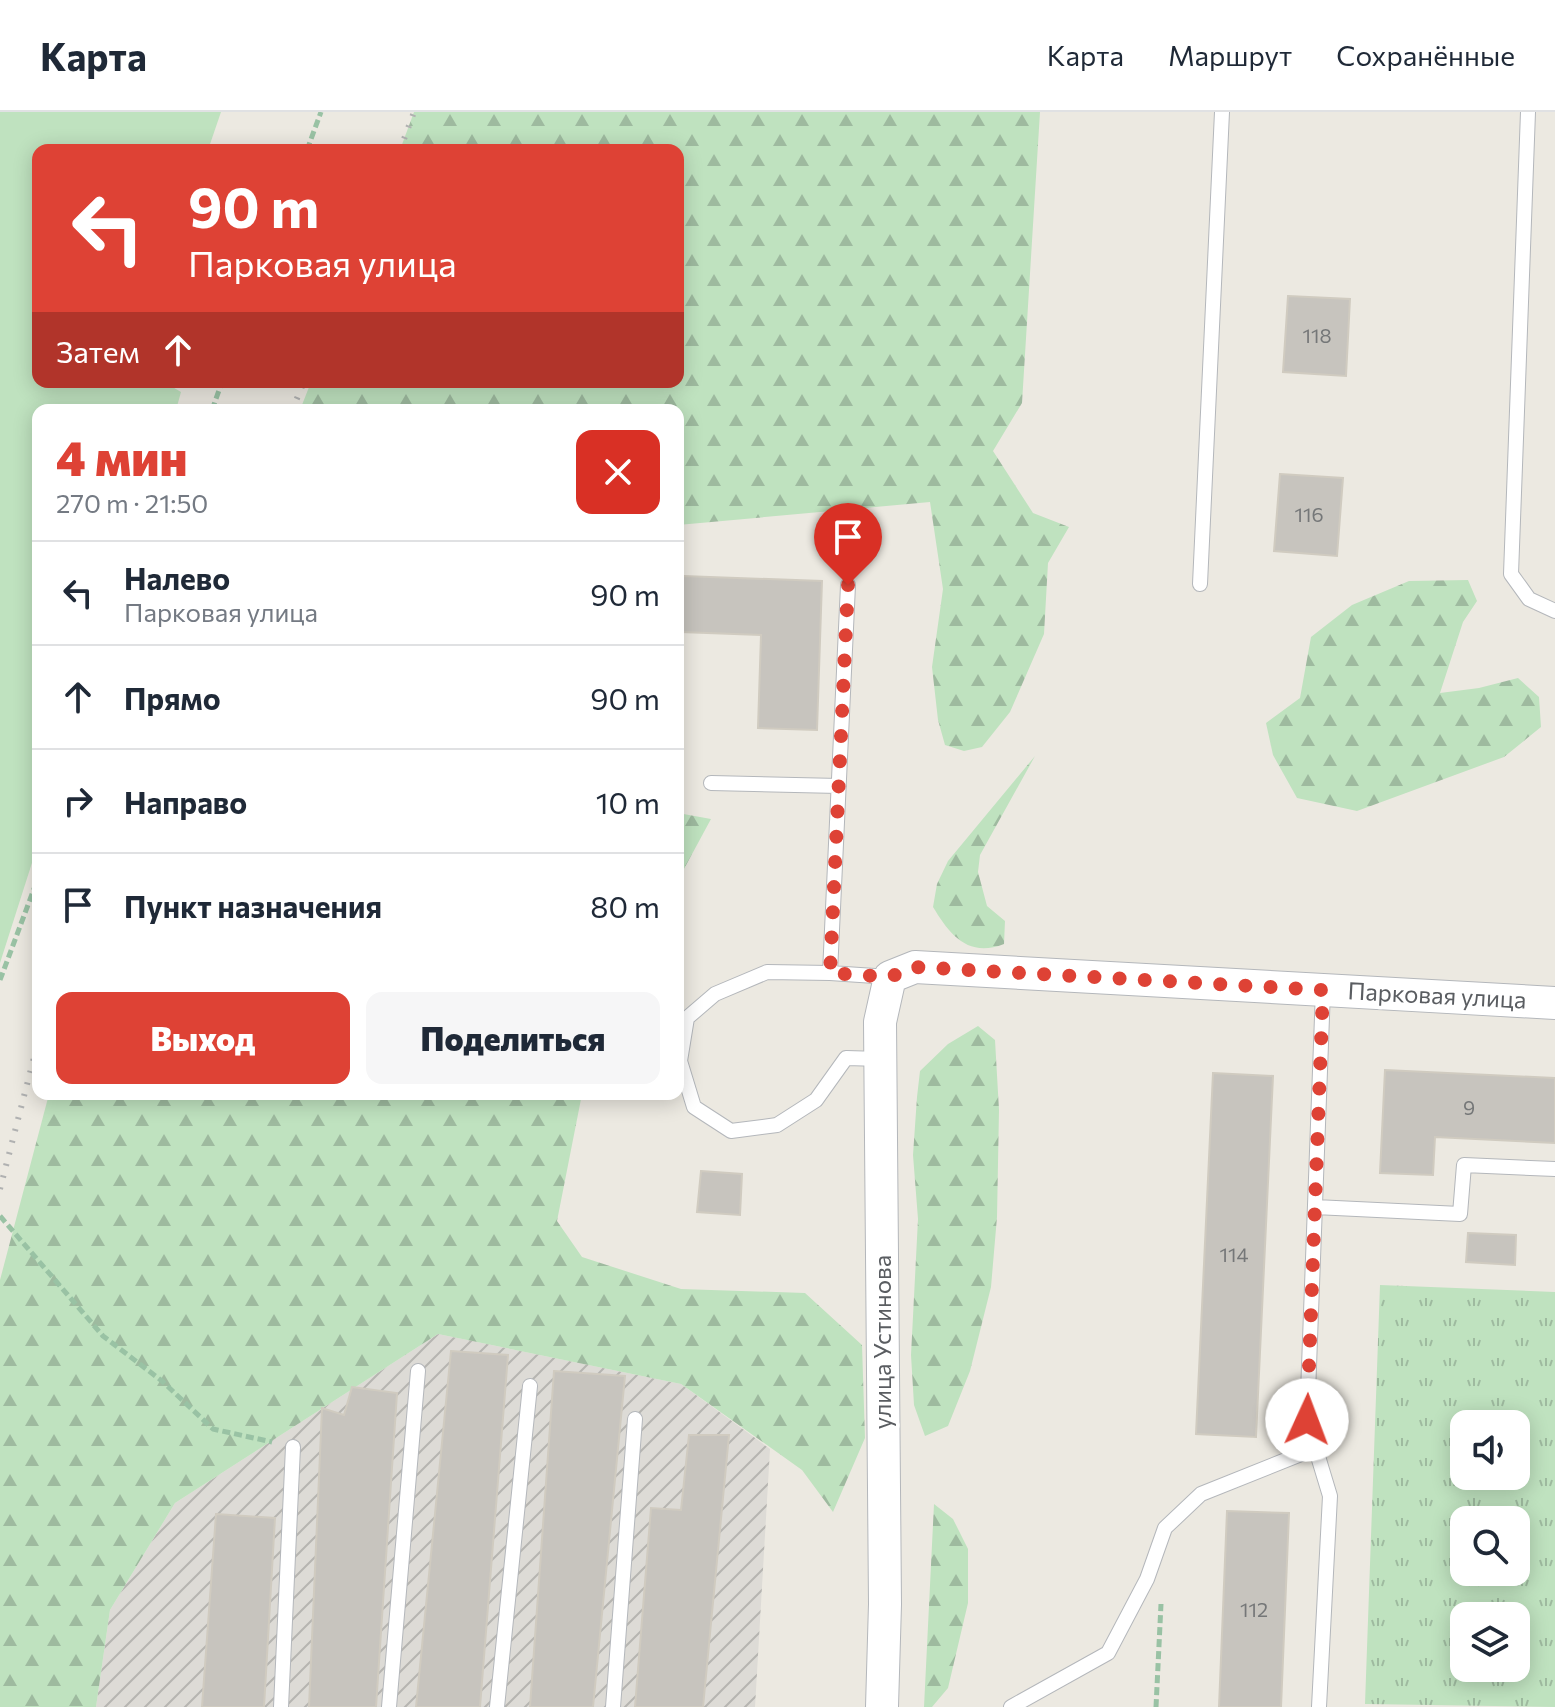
<!DOCTYPE html>
<html lang="ru">
<head>
<meta charset="utf-8">
<style>
  body { margin:0; font-family:Commissioner,sans-serif; background:#f6f6f7; color:#1f2937; height:100vh; display:flex; flex-direction:column; font-size:30px; white-space:nowrap }
  * { box-sizing:border-box; margin:0 }
  p { font-size:26px; color:#747a83 }
  .icon { flex:none; width:44px; height:44px; fill:none; stroke:currentColor; stroke-width:2; stroke-linecap:round; stroke-linejoin:round }
  .map { position:relative; flex:1; overflow:hidden }
  .details { position:absolute; left:32px; top:292px; width:652px; height:696px; display:flex; flex-direction:column; background:#fff; border-radius:16px; box-shadow:0 4px 20px #0003 }
  .details>* { flex:none }
  .banner { position:absolute; left:32px; top:32px; width:652px; height:244px; border-radius:16px; box-shadow:0 4px 20px #0003; background:#de4235; color:#fff; overflow:hidden }
  .fabs { position:absolute; left:1450px; top:1298px; display:grid; gap:16px }
  .fabs a { display:grid; place-items:center; width:80px; height:80px; border-radius:16px; background:#fff; box-shadow:0 4px 20px #0003; font-size:40px }
  .pin { position:absolute; display:grid; place-items:center; width:68px; height:68px; color:#fff; margin:-82px -34px; border-radius:50% 50% 50% 0; rotate:-45deg; box-shadow:0 0 8px #0007 }
  .pin .icon { rotate:45deg }
  .me { position:absolute; width:88px; margin:-44px; rotate:2deg; stroke-linejoin:round; filter:drop-shadow(0 0 6px #0008) }
  .turn { display:flex; align-items:center; gap:28px; height:168px; padding:0 24px; font-size:36px }
  .turn .icon { width:104px; height:104px; stroke-width:2.5 }
  .turn b { display:block; font-size:56px; line-height:68px }
  .then { display:flex; align-items:center; height:76px; padding:0 24px; background:#0003; gap:16px; font-size:30px }
  .round { display:grid; place-items:center; flex:none; width:84px; height:84px; border-radius:16px; background:#f6f6f7 }
  .summary { display:flex; align-items:center; justify-content:space-between; height:136px; padding:0 24px }
  h1 { font-size:48px; font-weight:800; line-height:60px; color:#de4235 }
  .primary-button { display:flex; gap:16px; margin-top:auto; padding:16px 24px }
  .primary-button a { flex:1; height:92px; border-radius:16px; background:#de4235; color:#fff; font-size:32px; font-weight:800; line-height:92px; text-align:center }
  .primary-button a+a { background:#f6f6f7; color:#1f2937 }
  ul { padding:0; list-style:none }
  li { display:flex; align-items:center; gap:24px; height:104px; padding:0 24px; border-top:2px solid #e0e1e3 }
  li div { flex:1 }
  li b { display:block; font-size:30px }
  li em { font-style:normal }
  header { display:flex; align-items:center; gap:48px; box-sizing:border-box; height:112px; padding:0 40px; background:#fff; border-bottom:2px solid #e0e1e3 }
  header strong { font-size:38px }
  nav { display:flex; gap:44px; margin-inline-start:auto; font-size:28px }
  .map>svg:first-child { display:block }
  .industrial { fill:url(#industrial-furrows) }
  .forest { fill:url(#forest-firs) }
  .park { fill:url(#park-tufts); fill-rule:evenodd }
  .garden { fill:#bfe2bf }
  .building { fill:#c7c4be; stroke:#d0cbc0; stroke-width:2 }
  .lines { fill:none; stroke-linecap:round; stroke-linejoin:round }
  .service-casing { stroke:#b4b7bb; stroke-width:16 }
  .tertiary-casing { stroke:#b4b7bb; stroke-width:34 }
  .path { stroke:#99c2a4; stroke-width:5; stroke-dasharray:8 4; stroke-linecap:butt }
  .service { stroke:#fff; stroke-width:14 }
  .tertiary { stroke:#fff; stroke-width:32 }
  .rail { stroke:#b0b1b1; stroke-width:6; stroke-dasharray:2 10; stroke-linecap:butt }
  .route { stroke:#de4235; stroke-width:14; stroke-dasharray:0 25.2 }
  .labels { text-anchor:middle; stroke-width:7; stroke-linejoin:round; paint-order:stroke }
  .number-label { font-size:20px; fill:#757778 }
  .street-label { font-size:24px; fill:#5a5d61; stroke:#fff }
</style>
</head>
<body>
<header>
<strong>Карта</strong>
<nav><a>Карта</a><a>Маршрут</a><a>Сохранённые</a></nav>
</header>
<div class="map">
<svg width="1555" height="1595" viewBox="0 0 1555 1595">
  <defs>
    <pattern id="industrial-furrows" width="10" height="10" patternUnits="userSpaceOnUse" patternTransform="scale(2)"><rect width="10" height="10" fill="#dddbd6"/><path d="M-1 1l2-2M0 10L10 0M9 11l2-2" fill="none" stroke="#b6b5b1"/></pattern>
    <pattern id="forest-firs" width="22" height="20" patternUnits="userSpaceOnUse" patternTransform="scale(2)"><rect width="22" height="20" fill="#bfe2bf"/><path d="M5 1l3.5 6h-7zM16 11l3.5 6h-7z" fill="#9eba9f"/></pattern>
    <pattern id="park-tufts" width="24" height="20" patternUnits="userSpaceOnUse" patternTransform="scale(2)"><rect width="24" height="20" fill="#bfe2bf"/><path d="M3 7l-1-3M5 7V3M7 7l1-3M15 17l-1-3M17 17v-4M19 17l1-3" fill="none" stroke="#9eba9f"/></pattern>
  </defs>
  <rect width="100%" height="100%" fill="#ece9e1"/>
  <!-- industrial -->
  <path class="industrial" d="M438,1222L681,1272L770,1337L755,1595H96L110,1498L175,1391Z"/>
  <!-- forest -->
  <path class="forest" d="M414,0H1040L1022,291L993,339L1033,401L1069,415L1048,451L1044,522L1010,600L982,635L964,639L945,633L938,608L932,555L943,477L930,390L678,413V298H300L311,270H678V38H400Z
    M1468,468L1477,489L1463,510L1440,581L1479,576L1518,566L1539,585L1541,615L1504,645L1357,699L1297,686L1273,643L1266,611L1300,586L1311,525L1352,493L1409,469Z
    M1035,644L980,743L978,760L987,794L1005,809L1004,832C968,846 950,823 933,795L937,772L948,749Z
    M678,701L711,707L678,768Z
    M978,914L995,928L999,998L997,1105L991,1175L970,1259L948,1314L925,1324L914,1293L911,1243L918,1107L913,1043L917,985L920,959L948,932Z
    M49,982H582L557,1109L582,1145L681,1177L805,1181L862,1233L865,1326L833,1400L802,1358L681,1272L438,1222L175,1391L110,1498L96,1595H0V1168Z
    M934,1392L953,1407L968,1437V1491L948,1576L932,1595H924Z"/>
  <!-- park -->
  <path class="park" d="M1380,1173L1555,1180V1595L1365,1592ZM1464,1312H1516V1364H1464ZM1464,1408H1516V1460H1464ZM1464,1504H1516V1556H1464Z"/>
  <!-- garden -->
  <path class="garden" d="M0,0H221L208,38H38V270H164L181,280L176,298H38V732L0,851Z"/>
  <!-- building -->
  <path class="building" d="M1288,184L1350,187L1346,264L1283,260Z
    M1280,362L1343,366L1337,444L1274,439Z
    M683,464L822,469L817,618L758,616L761,523L681,520Z
    M1385,958L1555,966V1031L1435,1025L1433,1063L1380,1061Z
    M1213,961L1273,964L1256,1325L1196,1322Z
    M701,1059L742,1062L740,1103L697,1100Z
    M1468,1121L1516,1123L1515,1153L1466,1150Z
    M451,1239L508,1243L480,1595H416Z
    M554,1259L625,1264L593,1595H530Z
    M352,1275L397,1281L376,1595H309L322,1296L344,1303Z
    M689,1323H729L703,1595H635L651,1396L681,1398Z
    M1227,1399L1289,1401L1281,1595H1219Z
    M216,1402L275,1406L264,1595H202Z"/>
  <g class="lines">
    <defs>
      <path id="service" d="M1528,0L1511,462L1529,487L1555,499
        M1200,472L1222,0
        M711,671L839,674
        M830,861L848,473
        M881,947L846,946L816,988L777,1013L731,1019L694,995L680,949L687,906L715,882L767,860L830,861L890,865
        M1315,1095L1460,1102L1464,1053L1555,1057
        M281,1595L293,1335
        M389,1595L418,1259
        M497,1595L530,1274
        M613,1595L635,1307
        M1011,1595L1108,1541L1147,1467L1165,1416L1201,1382L1316,1336
        M1319,1595L1330,1384L1307,1308L1323,878"/>
      <path id="tertiary" d="M882,1595L885,1492L880,910L890,865L915,855L1555,891"/>
    </defs>
    <!-- service casing -->
    <use href="#service" class="service-casing"/>
    <!-- tertiary casing -->
    <use href="#tertiary" class="tertiary-casing"/>
    <!-- path -->
    <path class="path" d="M307,38L321,0
      M212,298L222,270
      M0,868L38,766
      M0,1104L103,1224L162,1269L213,1317L272,1330
      M1156,1595L1161,1492"/>
    <!-- service -->
    <use href="#service" class="service"/>
    <!-- tertiary -->
    <use href="#tertiary" class="tertiary"/>
    <!-- rail -->
    <path class="rail" d="M400,38L414,0
      M292,298L304,270
      M0,1077L38,930"/>
  </g>
  <g class="lines">
    <!-- route -->
    <path class="route" d="M848,473L830,861L890,865L915,855L1323,878L1307,1308"/>
  </g>
  <g class="labels">
    <!-- number labels -->
    <g class="number-label">
      <text x="1317" y="231">118</text>
      <text x="1309" y="410">116</text>
      <text x="1469" y="1003">9</text>
      <text x="1234" y="1150">114</text>
      <text x="1254" y="1505">112</text>
    </g>
    <!-- street labels -->
    <g class="street-label">
      <text transform="translate(1437 884) rotate(3)" y="8">Парковая улица</text>
      <text transform="translate(883 1230) rotate(-90)" y="8">улица Устинова</text>
    </g>
  </g>
</svg>
<div class="fabs">
<a><svg class="icon" aria-label="sound" viewBox="0 0 24 24"><path d="M4 9h4l5-4v14l-5-4H4zM17 9q2 3 0 6"/></svg></a>
<a><svg class="icon" aria-label="search" viewBox="0 0 24 24"><circle cx="10" cy="10" r="6"/><path d="M15 15l6 6"/></svg></a>
<a><svg class="icon" aria-label="layers" viewBox="0 0 24 24"><path d="M12 4l9 5-9 5-9-5zM3 14l9 5 9-5"/></svg></a>
</div>
<div class="pin" style="left:848px;top:473px;background:#d93025"><svg class="icon" aria-label="arrive" viewBox="0 0 24 24"><path d="M6 21V4h12l-3 4 3 4H6"/></svg></div>
<svg class="me" style="left:1307px;top:1308px" viewBox="-20 -20 40 40"><circle r="19" fill="#fff"/><path d="M0-13L10 11 0 6-10 11z" fill="#de4235"/></svg>
<div class="banner">
<div class="turn"><svg class="icon" aria-label="left" viewBox="0 0 24 24"><path d="M17 20v-9H6M10 6l-5 5 5 5"/></svg><div><b>90 m</b>Парковая улица</div></div>
<div class="then">Затем<svg class="icon" aria-label="ahead" viewBox="0 0 24 24"><path d="M12 20V5M6 11l6-6 6 6"/></svg></div>
</div>
<section class="details">
<div class="summary"><div><h1>4 мин</h1><p>270 m · 21:50</p></div><a class="round" style="background:#d93025;color:#fff"><svg class="icon" aria-label="close" viewBox="0 0 24 24"><path d="M6 6l12 12M18 6L6 18"/></svg></a></div>
<ul>
<li><svg class="icon" aria-label="left" viewBox="0 0 24 24"><path d="M17 20v-9H6M10 6l-5 5 5 5"/></svg><div><b>Налево</b><p>Парковая улица</p></div><em>90 m</em></li>
<li><svg class="icon" aria-label="ahead" viewBox="0 0 24 24"><path d="M12 20V5M6 11l6-6 6 6"/></svg><div><b>Прямо</b></div><em>90 m</em></li>
<li><svg class="icon" aria-label="right" viewBox="0 0 24 24"><path d="M7 20v-9h11M14 6l5 5-5 5"/></svg><div><b>Направо</b></div><em>10 m</em></li>
<li><svg class="icon" aria-label="arrive" viewBox="0 0 24 24"><path d="M6 21V4h12l-3 4 3 4H6"/></svg><div><b>Пункт назначения</b></div><em>80 m</em></li>
</ul>
<div class="primary-button"><a>Выход</a><a>Поделиться</a></div>
</section>
</div>
</body>
</html>
